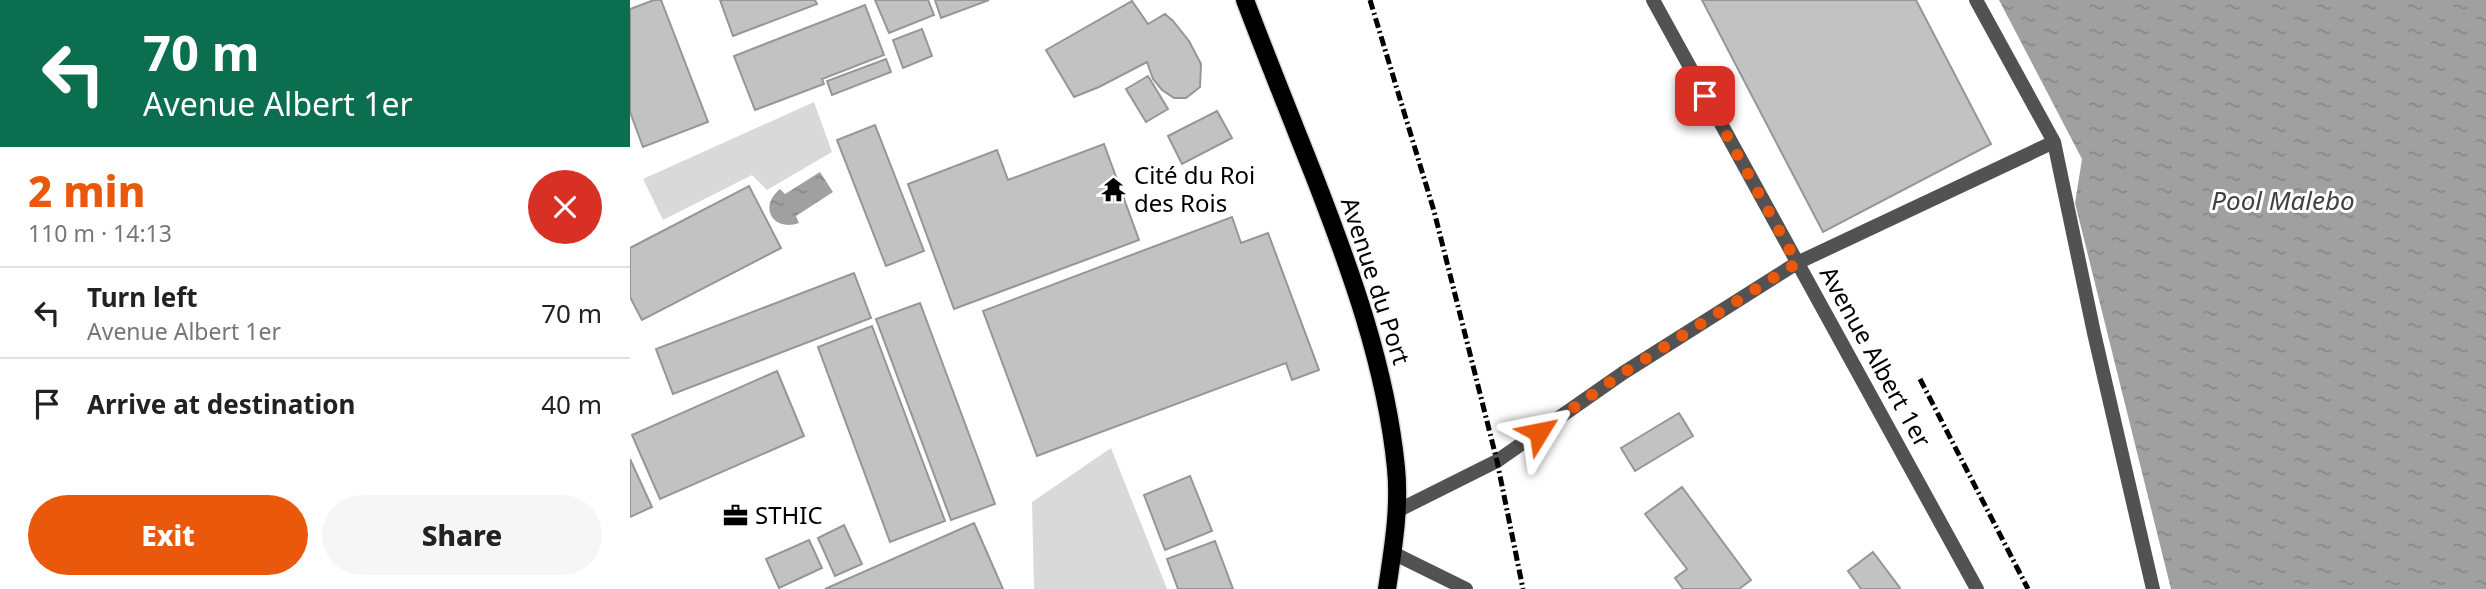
<!DOCTYPE html>
<html lang="en">
<head>
<meta charset="utf-8">
<style>
  body { margin:0; font-family:"Noto Sans",sans-serif; background:#f6f6f6; color:#222; height:100vh; display:flex; flex-direction:column; font-size:26px; white-space:nowrap }
  * { box-sizing:border-box; margin:0 }
  p { font-size:23px; color:#767676 }
  .icon { flex:none; width:38px; height:38px; fill:none; stroke:currentColor; stroke-width:2; stroke-linecap:round; stroke-linejoin:round }
  .map { position:relative; flex:1; overflow:hidden }
  .drawer { display:flex; flex-direction:column; background:#fff; width:630px }
  .drawer>* { flex:none }
  .top-card { background:#0b6e4f; color:#fff; overflow:hidden }
  .pin { position:absolute; display:grid; place-items:center; width:60px; height:60px; color:#fff; margin:-30px; border-radius:14px; box-shadow:0 4px 10px #0006 }
  .me { position:absolute; width:77px; margin:-38px; rotate:55deg; stroke-linejoin:round; filter:drop-shadow(0 0 5px #0008) }
  .turn { display:flex; align-items:center; gap:24px; height:147px; padding:0 28px; font-size:32px }
  .turn .icon { width:91px; height:91px; stroke-width:2.5 }
  .turn b { display:block; font-size:49px; line-height:60px }
  .round { display:grid; place-items:center; flex:none; width:74px; height:74px; border-radius:37px; background:#f6f6f6 }
  .overview { display:flex; align-items:center; justify-content:space-between; height:119px; padding:0 28px }
  h1 { font-size:42px; font-weight:800; line-height:52px; color:#ea580c }
  .button { display:flex; gap:14px; margin-top:auto; padding:14px 28px }
  .button a { flex:1; height:80px; border-radius:42px; background:#ea580c; color:#fff; font-size:28px; font-weight:800; line-height:80px; text-align:center }
  .button a+a { background:#f6f6f6; color:#222 }
  ul { padding:0; list-style:none }
  li { display:flex; align-items:center; gap:21px; height:91px; padding:0 28px; border-top:2px solid #e0e0e0 }
  li div { flex:1 }
  li b { display:block; font-size:26px }
  li em { font-style:normal }
  main { display:flex; flex:1; min-height:0 }
  .map>svg:first-child { display:block }
  .green { fill:#d9d9d9 }
  .water { fill:url(#water-ripples) }
  .building { fill:#c2c2c2; stroke:#969696; stroke-width:2 }
  .lines { fill:none; stroke-linecap:round; stroke-linejoin:round }
  .primary-casing { stroke:#dbdbdb; stroke-width:21 }
  .service { stroke:#525252; stroke-width:14 }
  .minor { stroke:#525252; stroke-width:14 }
  .primary { stroke:#000; stroke-width:18 }
  .rail { stroke:#000; stroke-width:5; stroke-dasharray:10 3.5 2 3.5; stroke-linecap:butt }
  .route { stroke:#ea580c; stroke-width:12; stroke-dasharray:0 21.6 }
  .labels { text-anchor:middle; stroke-width:6; stroke-linejoin:round; paint-order:stroke }
  .poi-label { font-size:24px; fill:#000; stroke:#fff; text-anchor:start }
  .street-label { font-size:24px; fill:#000; stroke:#fff }
  .water-label { font-size:26px; font-style:italic; fill:#414141; stroke:#fff }
</style>
</head>
<body>
<main>
<section class="drawer">
<div class="top-card">
<div class="turn"><svg class="icon" aria-label="left" viewBox="0 0 24 24"><path d="M17 20v-9H6M10 6l-5 5 5 5"/></svg><div><b>70 m</b>Avenue Albert 1er</div></div>
</div>
<div class="overview"><div><h1>2 min</h1><p>110 m · 14:13</p></div><a class="round" style="background:#d93025;color:#fff"><svg class="icon" aria-label="close" viewBox="0 0 24 24"><path d="M6 6l12 12M18 6L6 18"/></svg></a></div>
<ul>
<li><svg class="icon" aria-label="left" viewBox="0 0 24 24"><path d="M17 20v-9H6M10 6l-5 5 5 5"/></svg><div><b>Turn left</b><p>Avenue Albert 1er</p></div><em>70 m</em></li>
<li><svg class="icon" aria-label="arrive" viewBox="0 0 24 24"><path d="M6 21V4h12l-3 4 3 4H6"/></svg><div><b>Arrive at destination</b></div><em>40 m</em></li>
</ul>
<div class="button"><a>Exit</a><a>Share</a></div>
</section>
<div class="map">
<svg width="1856" height="589" viewBox="0 0 1856 589">
  <defs>
    <pattern id="water-ripples" width="26" height="14" patternUnits="userSpaceOnUse" patternTransform="scale(1.75)"><rect width="26" height="14" fill="#a0a0a0"/><path d="M2 4q2-2 4 0t4 0M15 11q2-2 4 0t4 0" fill="none" stroke="#888"/></pattern>
  </defs>
  <rect width="100%" height="100%" fill="#fff"/>
  <!-- green -->
  <path class="green" d="M184,102L202,152L137,190L122,175L33,220L13,179Z
    M481,448L537,589H404L402,502Z"/>
  <!-- water -->
  <path class="water" d="M1369,0H1856V589H1541L1445,203L1452,159Z
    M190,172L203,192L166,216L169,223C143,232 128,207 150,189L155,194Z"/>
  <!-- building -->
  <path class="building" d="M24,0H31L78,122L13,147L0,112V9Z
    M90,0H185L187,4L103,36Z
    M245,0H298L304,15L259,33Z
    M305,0H359L311,18Z
    M1072,0H1286L1361,144L1193,232Z
    M502,1L518,24L535,14L543,21L559,41L571,64L570,87L556,98H544L532,90L523,79L517,62L469,87L444,97L416,50Z
    M235,5L254,55L192,79L194,84L125,110L104,56Z
    M292,29L302,56L273,68L263,40Z
    M256,59L261,72L202,95L197,81Z
    M518,76L538,109L516,122L496,89Z
    M587,111L602,138L552,164L538,136Z
    M245,125L294,251L256,266L207,140Z
    M474,144L509,240L324,309L278,184L367,150L378,180Z
    M119,186L151,248L12,320L0,297V248Z
    M602,217L611,243L638,233L689,370L662,380L656,363L407,456L353,311Z
    M224,273L241,318L43,394L26,349Z
    M290,303L365,504L321,520L246,319Z
    M242,326L315,521L260,542L188,347Z
    M147,371L174,436L30,499L2,435Z
    M1049,413L1063,436L1005,471L991,448Z
    M0,459L22,507L0,517Z
    M560,476L582,531L535,550L514,495Z
    M1052,487L1121,580L1109,589H1053L1045,578L1057,569L1015,514Z
    M344,523L373,589H195Z
    M214,525L232,564L205,576L188,538Z
    M179,540L192,568L149,588L136,559Z
    M585,541L603,589H548L537,559Z
    M1243,552L1270,588L1269,589H1231L1218,571Z"/>
  <g class="lines">
    <defs>
      <path id="primary" d="M615,0C637,58 660,115 683,173C720,268 756,366 766,468C770,508 763,549 757,589"/>
    </defs>
    <!-- primary casing -->
    <use href="#primary" class="primary-casing"/>
    <!-- service -->
    <path class="service" d="M1346,0L1424,142L1464,333L1523,589
      M1167,263L1424,142
      M763,553L836,589"/>
    <!-- minor -->
    <path class="minor" d="M1023,0L1347,589
      M767,511L867,461L993,373L1167,263"/>
    <!-- primary -->
    <use href="#primary" class="primary"/>
    <!-- rail -->
    <path class="rail" d="M740,0L804,211L867,461L893,589
      M1290,379L1398,589"/>
  </g>
  <g class="lines">
    <!-- route -->
    <path class="route" d="M909,432L993,373L1167,263L1075,96"/>
  </g>
  <!-- icons -->
  <defs>
    <symbol id="temple-bare" viewBox="-9 -9 18 18"><path d="M0-6L5-2H3V0L6.5 2.5H4V6H1.5V3h-3V6H-4V2.5H-6.5L-3 0V-2H-5Z" fill="#000" stroke="#fff" stroke-width="2.5" paint-order="stroke"/></symbol>
    <symbol id="office-bare" viewBox="-9 -9 18 18"><path d="M-6-3h4V-5.5h4V-3h4V5H-6ZM-1-4.5V-3h2v-1.5ZM-6 0V1H6V0Z" fill="#000" stroke="#fff" stroke-width="2.5" paint-order="stroke"/></symbol>
  </defs>
  <g fill-rule="evenodd">
    <use href="#temple-bare" x="466" y="172" width="35" height="35"/>
    <use href="#office-bare" x="88" y="498" width="35" height="35"/>
  </g>
  <g class="labels">
    <!-- poi labels -->
    <g class="poi-label">
      <text x="504" y="184">Cité du Roi<tspan x="504" dy="28">des Rois</tspan></text>
      <text x="125" y="524">STHIC</text>
    </g>
    <!-- street labels -->
    <g class="street-label">
      <text transform="translate(745 281) rotate(72)" y="8">Avenue du Port</text>
      <text transform="translate(1245 357) rotate(61)" y="8">Avenue Albert 1er</text>
    </g>
    <!-- water labels -->
    <g class="water-label">
      <text x="1653" y="210">Pool Malebo</text>
    </g>
  </g>
</svg>
<div class="pin" style="left:1075px;top:96px;background:#d93025"><svg class="icon" aria-label="arrive" viewBox="0 0 24 24"><path d="M6 21V4h12l-3 4 3 4H6"/></svg></div>
<svg class="me" style="left:909px;top:432px" viewBox="-20 -20 40 40"><path d="M0-17L14 15 0 8-14 15z" fill="#ea580c" stroke="#fff" stroke-width="4"/></svg>
</div>
</main>
</body>
</html>
